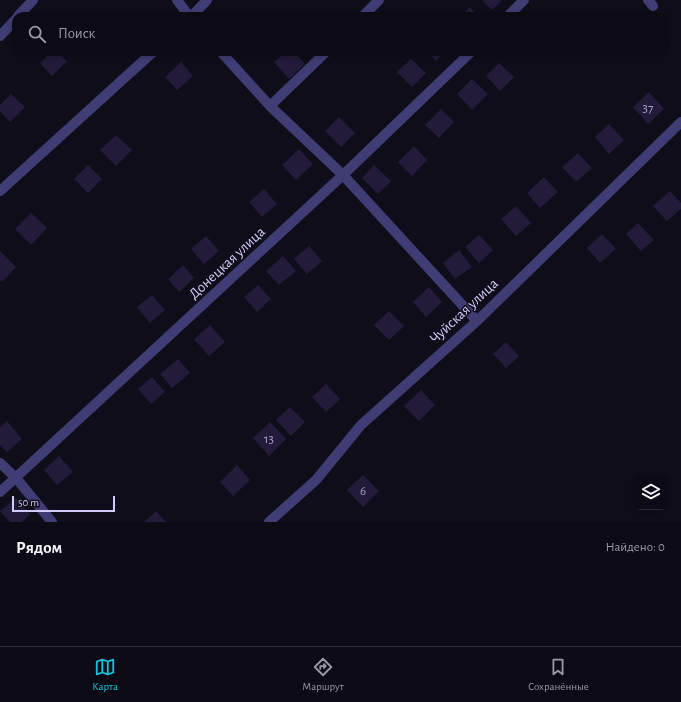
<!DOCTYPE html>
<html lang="ru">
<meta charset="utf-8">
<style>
body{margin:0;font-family:"Alegreya Sans",sans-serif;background:#15131d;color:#f1f3f6}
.controls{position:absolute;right:12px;bottom:12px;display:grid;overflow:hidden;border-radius:8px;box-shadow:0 2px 6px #0003}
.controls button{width:36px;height:36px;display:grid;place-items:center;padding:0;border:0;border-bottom:1px solid #2c2b34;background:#0c0a14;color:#f1f3f6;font:20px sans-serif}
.scale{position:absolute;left:12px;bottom:10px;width:103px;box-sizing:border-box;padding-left:4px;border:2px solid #d3ccfa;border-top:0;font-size:11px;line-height:14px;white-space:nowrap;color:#d3ccfa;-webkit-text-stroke:3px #100d1b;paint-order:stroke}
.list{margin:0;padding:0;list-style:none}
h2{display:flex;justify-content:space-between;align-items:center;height:52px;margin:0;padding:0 16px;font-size:17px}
h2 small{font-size:13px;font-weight:400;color:#9a9aa0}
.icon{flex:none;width:22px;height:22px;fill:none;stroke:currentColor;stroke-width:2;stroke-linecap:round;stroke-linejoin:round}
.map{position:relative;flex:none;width:681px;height:522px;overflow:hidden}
.search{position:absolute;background:#0c0a14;box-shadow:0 2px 6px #0003;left:12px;right:12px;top:12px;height:44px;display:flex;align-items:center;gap:10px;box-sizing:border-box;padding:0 14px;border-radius:12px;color:#9a9aa0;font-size:15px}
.sheet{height:124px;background:#0c0a14}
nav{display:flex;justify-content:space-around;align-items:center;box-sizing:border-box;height:56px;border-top:1px solid #2c2b34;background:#0c0a14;font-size:11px;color:#9a9aa0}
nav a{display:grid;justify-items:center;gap:2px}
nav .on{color:#17c3db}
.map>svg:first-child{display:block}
.building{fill:#221b3a}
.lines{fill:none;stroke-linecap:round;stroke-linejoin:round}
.minor{stroke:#403d75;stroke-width:10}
.labels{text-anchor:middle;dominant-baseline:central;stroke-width:3;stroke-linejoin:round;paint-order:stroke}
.number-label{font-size:13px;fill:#a7a0ca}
.street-label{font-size:15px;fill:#d3ccfa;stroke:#100d1b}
</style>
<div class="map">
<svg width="681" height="522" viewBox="0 0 681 522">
<rect width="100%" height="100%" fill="#100d1b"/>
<!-- building -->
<path class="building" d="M482 0H502L492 10Z
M470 7 478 16H461Z
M51 52H58L67 61 52 76 40 63Z
M286 52H294L305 64 289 79 274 62Z
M427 52H445L436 61Z
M411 59 426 73 412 87 397 72Z
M181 62 193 76 177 90 165 77Z
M499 63 514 77 500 91 486 76Z
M472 79 488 94 472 110 457 94Z
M649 92 664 109 648 124 633 107Z
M11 94 25 107 10 122 0 111V105Z
M441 109 454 122 439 138 425 125Z
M339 117 355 133 341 147 325 131Z
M609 124 624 140 609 154 595 137Z
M116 135 132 150 116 166 100 150Z
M414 146 427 160 412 176 398 162Z
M299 149 313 164 296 180 282 165Z
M578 153 592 168 576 182 562 167Z
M88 165 102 179 88 193 74 179Z
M374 165 391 181 378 194 362 178Z
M544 177 558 192 540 208 527 193Z
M264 189 277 204 262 217 249 202Z
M670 191 681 203V209L667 221 653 206Z
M516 206 531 223 516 236 501 219Z
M31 213 47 228 31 245 15 229Z
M638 223 654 240 641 251 626 234Z
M602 234 616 249 600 263 587 248Z
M479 235 493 250 479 263 465 247Z
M206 236 219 251 204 264 191 249Z
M309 246 322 261 307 274 294 259Z
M459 250 472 267 455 279 443 263Z
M0 251 16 267 2 282 0 280Z
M283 256 296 271 279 285 266 271Z
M183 265 194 278 179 292 168 279Z
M258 285 271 299 257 312 244 297Z
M429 287 442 302 426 317 413 302Z
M152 295 165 310 150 323 137 307Z
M389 311 404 326 389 340 374 325Z
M210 325 225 342 209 356 194 339Z
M506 342 519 356 506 368 493 354Z
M178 359 190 373 172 388 160 374Z
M152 377 165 392 151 404 138 389Z
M326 384 340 399 326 412 312 397Z
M421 390 435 405 419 421 404 406Z
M290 407 305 422 291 436 276 420Z
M7 421 22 439 7 452 0 445V427Z
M270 422 286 439 269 456 253 438Z
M59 456 73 472 57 485 44 470Z
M237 465 250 480 233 496 220 482Z
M363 475 379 491 363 507 347 490Z
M16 498 30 514 22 522H10L0 511Z
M156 511 166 522H144Z"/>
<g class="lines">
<!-- minor -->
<path class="minor" d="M177 0 189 16
M648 0 653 6
M18 16 33 0
M192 16 207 0
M363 16 379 0
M508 16 524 0
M0 36 16 19
M221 52 270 106 343 175 477 321
M270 106 326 52
M0 191 153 52
M0 463 16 478 52 522
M0 492 343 175 471 52
M269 522 316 480 361 425 477 321 681 122"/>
</g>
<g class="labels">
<!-- number labels -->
<g class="number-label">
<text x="648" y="108">37</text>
<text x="269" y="439">13</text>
<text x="363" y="491">6</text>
</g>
<!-- street labels -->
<g class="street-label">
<text transform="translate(227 263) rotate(-43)">Донецкая улица</text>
<text transform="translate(464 311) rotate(-43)">Чуйская улица</text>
</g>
</g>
</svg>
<div class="controls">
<button><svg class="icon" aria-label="layers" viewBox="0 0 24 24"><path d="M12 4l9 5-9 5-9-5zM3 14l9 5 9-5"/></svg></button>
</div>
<div class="scale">50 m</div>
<div class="search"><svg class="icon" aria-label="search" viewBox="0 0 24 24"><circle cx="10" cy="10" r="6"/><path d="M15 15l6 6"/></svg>Поиск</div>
</div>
<section class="sheet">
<h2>Рядом<small>Найдено: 0</small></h2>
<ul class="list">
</ul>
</section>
<nav>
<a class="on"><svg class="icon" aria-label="map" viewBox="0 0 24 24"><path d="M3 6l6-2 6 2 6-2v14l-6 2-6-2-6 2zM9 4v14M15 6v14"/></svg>Карта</a>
<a><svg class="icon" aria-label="directions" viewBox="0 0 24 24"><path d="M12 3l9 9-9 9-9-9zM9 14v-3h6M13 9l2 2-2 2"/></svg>Маршрут</a>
<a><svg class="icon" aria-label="saved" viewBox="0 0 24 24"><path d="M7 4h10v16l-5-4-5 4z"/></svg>Сохранённые</a>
</nav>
